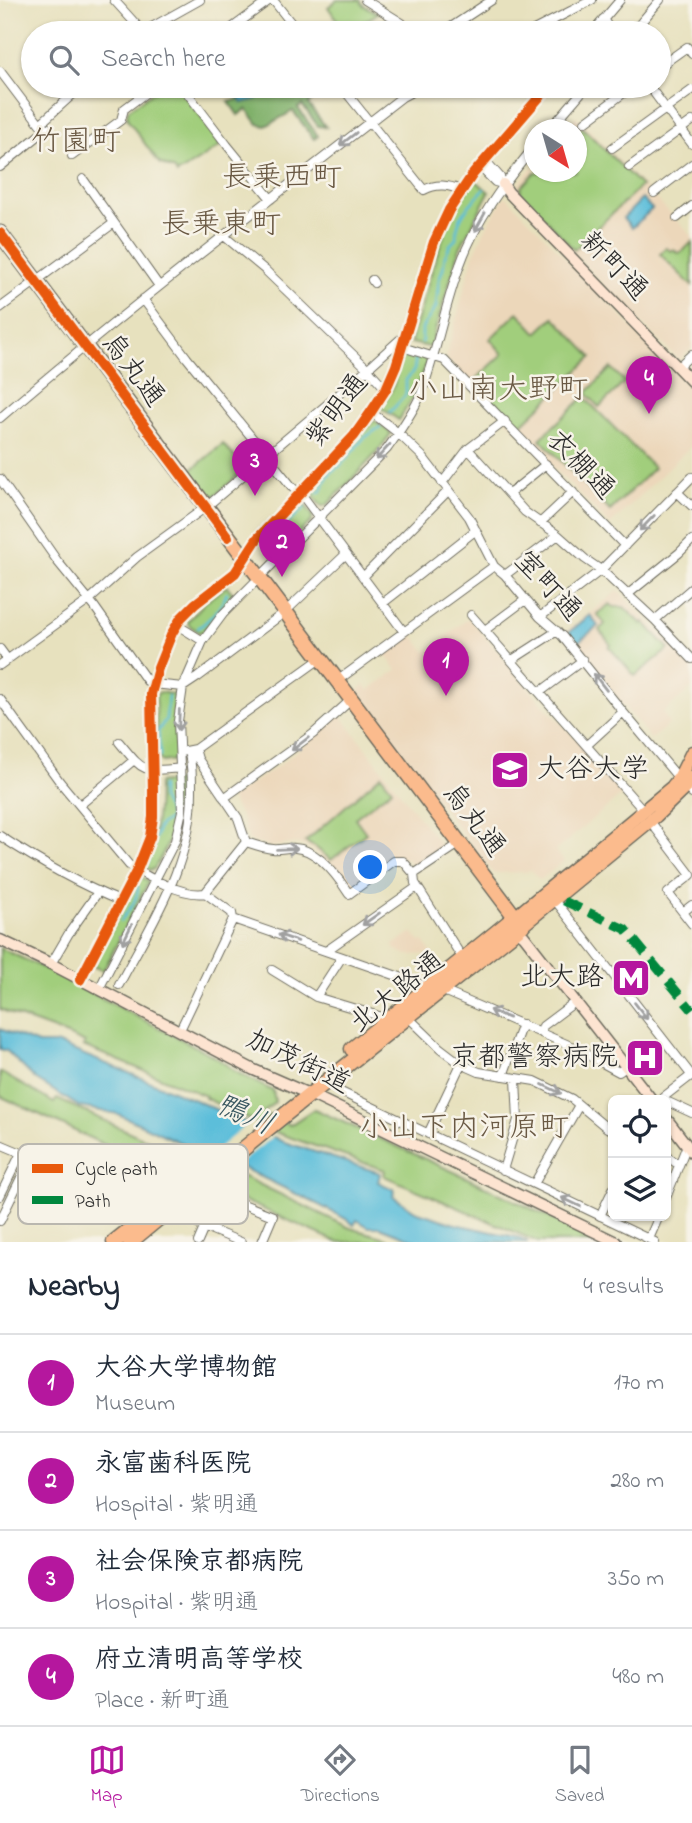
<!DOCTYPE html>
<meta charset="utf-8">
<style>
body{margin:0;font-family:"Indie Flower","Klee One",sans-serif;background:#f6f6f7;color:#1f2937}
.controls{position:absolute;right:21px;bottom:21px;display:grid;overflow:hidden;border-radius:10px;box-shadow:0 2px 5px #0004}
.controls button{width:63px;height:63px;display:grid;place-items:center;padding:0;border:0;border-bottom:2px solid #e0e1e3;background:#fff;color:#1f2937;font:35px sans-serif}
.compass{position:absolute;left:524px;top:119px;width:63px;height:63px;border-radius:50%;background:#fff;box-shadow:0 2px 5px #0004;rotate:143deg}
.you{position:absolute;left:371px;top:868px;width:24px;height:24px;margin:-18px;border:5px solid #fff;border-radius:50%;background:#1a73e8;box-shadow:0 0 0 10px #1a73e833}
.badge{display:grid;place-items:center;width:46px;height:46px;border-radius:50%;background:#b5179e;color:#fff;font-size:23px;font-weight:700}
.pin{position:absolute;translate:-50% -58px;filter:drop-shadow(0 2px 4px #0008)}
.pin::after{content:'';position:absolute;top:37px;width:24px;height:21px;background:inherit;clip-path:polygon(0 0,100% 0,50% 100%)}
.list{margin:0;padding:0;list-style:none}
h2{display:flex;justify-content:space-between;align-items:center;height:91px;margin:0;padding:0 28px;font-size:30px}
h2 small{font-size:23px;font-weight:400;color:#747a83}
.list li{display:grid;grid-template-columns:46px 1fr auto;gap:21px;align-items:center;box-sizing:border-box;height:98px;padding:0 28px;border-top:2px solid #e0e1e3}
.list b{display:block;font-size:26px;white-space:nowrap}
.list p{margin:0;font-size:23px;white-space:nowrap;color:#747a83}
.list em{font-size:23px;font-style:normal;color:#747a83}
.icon{flex:none;width:38px;height:38px;fill:none;stroke:currentColor;stroke-width:2;stroke-linecap:round;stroke-linejoin:round}
.map{position:relative;flex:none;width:692px;height:1242px;overflow:hidden}
.search{position:absolute;background:#fff;box-shadow:0 2px 5px #0004;left:21px;right:21px;top:21px;height:77px;display:flex;align-items:center;gap:18px;box-sizing:border-box;padding:0 24px;border-radius:38px;color:#747a83;font-size:26px}
.sheet{height:483px;background:#fff}
nav{display:flex;justify-content:space-around;align-items:center;box-sizing:border-box;height:98px;border-top:2px solid #e0e1e3;background:#fff;font-size:19px;color:#747a83}
nav a{display:grid;justify-items:center;gap:4px}
nav .on{color:#b5179e}
.map>svg:first-child{display:block}
.built{fill:#ecd7ba}
.green{fill:#a1ce7b;stroke:#667c53;stroke-width:2}
.forest{fill:#80b16b;stroke:#566e4b;stroke-width:2}
.water{fill:#5bbeda;stroke:#437482;stroke-width:2}
.pier{fill:#e7e1be}
.lines{fill:none;stroke-linecap:round;stroke-linejoin:round}
.stream{stroke:#5bbeda;stroke-width:2.5}
.street-casing{stroke:#6d6b5e;stroke-width:10}
.secondary-casing{stroke:#6d6b5e;stroke-width:13}
.primary-casing{stroke:#6d6b5e;stroke-width:15}
.highway-casing{stroke:#6d6b5e;stroke-width:17}
.street{stroke:#fff;stroke-width:8}
.secondary{stroke:#fde4d1;stroke-width:10}
.primary{stroke:#fbbb8d;stroke-width:12}
.highway{stroke:#fbbb8d;stroke-width:14}
.quiet{stroke:#00873e;stroke-width:9;stroke-dasharray:18 9;stroke-linecap:butt}
.cycleway-casing{stroke:#f7f3e8;stroke-width:15}
.cycleway{stroke:#e8590c;stroke-width:10}
.oneway{stroke:#a0a0a0}
.labels{text-anchor:middle;dominant-baseline:central;stroke-width:5;stroke-linejoin:round;paint-order:stroke}
.street-label{font-size:28px;fill:#2b2b2b;stroke:#f7f3e8}
.poi-label{font-size:28px;fill:#2b2b2b;stroke:#f7f3e8;text-anchor:end}
.neighbourhood-label{font-size:30px;fill:#6a5944;stroke:#f7f3e8}
.water-label{font-size:30px;font-style:italic;fill:#395760;stroke:#f7f3e8}
.key{fill:#f7f3e8;stroke:#bab7af;stroke-width:2}
.key-label{font-size:19px;fill:#2b2b2b}
</style>
<div class="map">
<svg width="692" height="1242" viewBox="0 0 692 1242">
<rect width="100%" height="100%" fill="#f7f3e8"/>
<filter id="ink" filterUnits="userSpaceOnUse"><feTurbulence type="fractalNoise" baseFrequency=".0143" numOctaves="2"/><feDisplacementMap in="SourceGraphic" scale="14" xChannelSelector="R" yChannelSelector="G"/><feConvolveMatrix kernelMatrix="1 2 1 2 8 2 1 2 1" color-interpolation-filters="sRGB"/></filter>
<filter id="wash" filterUnits="userSpaceOnUse"><feTurbulence type="fractalNoise" baseFrequency=".00686" numOctaves="4" result="noise"/><feDisplacementMap in="SourceGraphic" scale="28" xChannelSelector="R" yChannelSelector="G"/><feGaussianBlur stdDeviation="1.57" result="paint"/><feColorMatrix in="noise" values="0 0 0 0 0 0 0 0 0 0 0 0 0 0 0 0 0 1.4 0 .05"/><feComposite in="paint" operator="in"/></filter>
<g filter="url(#wash)">
<rect width="100%" height="100%" fill="#e7e1be"/>
<!-- built -->
<path class="built" d="M576 116 692 236V348L679 360 614 296 518 194V184L534 165V172H576V130L566 129Z
M504 197 508 198 692 390V445L610 525 446 358 473 256 485 230Z
M618 591 692 664V688L663 712 669 724 651 739 564 633Z
M469 618 545 707 587 749 625 792 555 851 564 861 540 880 530 870 527 872 493 873 355 693 365 685 369 690 397 670 382 651 410 631 426 652Z
M339 713 445 851 416 869 407 859 394 857 354 887H351L337 869 312 849 296 843 272 847 252 842 248 838 242 819 230 798 281 764 315 736Z
M412 932 420 942 424 941 432 954 407 955 394 949 393 945Z"/>
<!-- green -->
<path class="green" d="M337 0H360L363 5 378 13 346 33 328 7Z
M161 86H178L219 141V147L177 174 175 170 159 163 127 119 128 110Z
M583 128 641 186 574 250 520 192 521 187 535 172H576V129Z
M474 179 489 192 460 248 430 347 411 343C413 330 420 315 423 301 436 256 446 218 474 179Z
M692 242V286L660 254 666 248 671 251 673 249 678 253 682 252Z
M518 312 537 333 554 317 592 357 519 427 474 381 503 354 490 339Z
M410 352 424 357 427 362 412 399 399 420 381 408 393 387 401 358Z
M611 368 625 382 599 407 586 393Z
M584 397 654 468 610 511 540 439Z
M374 420 391 433 390 435 373 457 327 505 322 506C314 500 312 494 315 484Z
M223 444 245 469 210 500 189 472Z
M299 501 304 504 312 514V521L275 555 266 544 271 532Z
M227 586 235 596 203 631 200 633 189 625 188 621 206 601Z
M610 604 614 607H624L642 624 644 622 669 649 635 676 609 647 611 645 599 630 605 624 597 614Z
M160 692 175 695 177 698 175 724 176 756 174 760 162 762 157 757 156 699 157 694Z
M381 775 392 789 355 818 366 833 331 860 315 847 305 842Z
M177 781C177 818 174 837 154 869L149 870 144 865C155 835 158 815 158 783Z
M140 876 147 880 148 883 103 971 93 966 137 877Z
M0 948 41 967 214 1056 236 1072 273 1091 275 1102 263 1113 290 1125 314 1109 463 1176 601 1242H538L384 1176 385 1170 280 1134 205 1098 206 1096 83 1046 85 1043C57 1029 28 1022 0 1009Z
M0 1072 54 1103 57 1099 182 1156 184 1153 240 1175 350 1228 382 1237 393 1242H337L222 1191 148 1165 0 1096Z"/>
<!-- forest -->
<path class="forest" d="M285 86H331L308 104 326 127 318 126 302 105 298 108 318 136 314 139 293 111 266 126 258 124 247 109 238 115 229 102C236 101 243 96 250 94 262 90 273 88 285 86Z"/>
<!-- water -->
<path class="water" d="M254 86H286L285 91C280 94 277 93 272 90L266 92 256 99 242 103 238 96 247 94 255 89Z
M642 199 652 209 632 228 623 218Z
M590 615 598 626 577 643 568 633Z
M0 1029 38 1044H58L197 1101 251 1125 281 1141 380 1173 378 1182 395 1190 393 1196 415 1211 455 1224 520 1238 528 1242H418L380 1227H369L357 1220 354 1225 348 1220 319 1205 243 1168 179 1142 118 1114 80 1107 35 1079 7 1051 0 1049Z"/>
<!-- pier -->
<path class="pier" d="M251 1121 276 1134 234 1168 207 1157Z"/>
<g class="lines">
<!-- stream -->
<path class="stream" d="M422 342V328L436 307 439 279 443 269 445 256 450 245 456 239C456 216 470 205 484 189
M390 412 404 397 406 393V380L414 370 416 357
M317 493 321 491C325 481 329 470 340 466L363 439 380 427
M278 545 284 535 285 526 304 508
M198 628C210 620 222 606 227 593
M160 757 158 731 166 719 168 696
M147 864 159 826 168 820 170 816 161 798V786
M121 921C128 910 138 901 138 886"/>
</g>
</g>
<g filter="url(#ink)">
<g class="lines">
<!-- street casing -->
<g class="street-casing">
<path id="street" d="M114 0 143 32
M273 0 299 33
M365 0 402 23 409 33
M603 19 612 33
M141 33 200 0
M225 33 270 0
M442 33 492 0
M528 33 592 0
M592 33 620 0
M632 33 660 0
M659 67 687 47 692 54
M0 71 40 124 48 128 0 167
M182 86 227 145 271 199
M341 86 424 190C437 183 448 185 461 190
M649 86 692 144
M585 122 633 86
M40 124 82 86
M549 130 587 86
M612 148 692 90
M72 156 121 120 124 109 155 86
M485 160 500 177 503 184
M479 166 495 182 503 184
M629 167 692 121
M83 179 159 286
M654 193 692 164
M677 218 692 206
M224 236 265 270 368 369 386 389
M372 280 374 283
M143 299 187 358 293 488 305 499 404 632
M0 308 114 223
M402 347 444 360 625 546
M678 367 692 354
M371 412 398 433 422 456 469 517 494 566 505 575 540 617 562 636 623 712 692 794
M0 418C130 306 267 202 402 97L423 86
M468 449 525 512 558 535 585 559 601 570 655 620 692 659
M0 479 58 562 94 606 147 681 153 684 183 687 198 677 285 612 346 554
M442 483 468 449 505 421
M677 492 692 506
M509 494 546 464
M540 523 573 492
M505 575 558 535
M363 577 448 491
M627 595 679 553 692 540
M383 603 476 530
M471 615 644 811
M540 617 601 570 692 477
M655 620 692 588
M177 625 203 641
M485 630 525 600
M0 649 8 660
M512 660 557 631
M0 665 88 601 137 557 206 507 338 395 406 334
M337 681 494 566
M540 692 583 660
M0 699 60 782 129 865C147 877 184 897 205 893L232 913 233 919 429 987
M119 742C144 772 141 772 181 768
M587 745 623 712
M195 749 320 659
M180 752 195 749 198 759 238 818 246 842C255 845 263 848 273 849 280 850 288 847 295 848 317 849 338 877 349 894L394 861H403L414 874 459 844
M224 798 313 734 352 699
M80 805 134 760
M650 821 691 875 668 893 692 924
M0 836C38 861 78 884 120 901
M414 874 415 883 463 959
M205 893 246 842
M554 899 692 1076
M683 912 692 905
M326 951 417 887
M51 964 69 933 98 892
M272 970 316 997 389 1019
M80 980 137 870 150 837 153 817V790L151 694 158 668 172 633 181 618 195 604 235 573 257 539 354 436 371 412 386 389 396 366 434 242 449 210 473 174 549 86
M119 985C152 922 193 863 192 789 192 776 192 763 188 751
M99 989 175 841 182 811 178 721 183 687 203 641 223 614 387 449C399 432 413 413 421 394 437 352 444 307 460 265 476 220 504 183 534 147
M441 990 571 1046 619 1072 626 1067
M316 997 342 957
M408 1017 440 1048 461 1064 479 1072 535 1081 572 1099 607 1128 613 1130
M180 1030 233 919
M541 1032 543 1026 575 1002
M503 1076 522 1024
M329 1080 339 1091 655 1242
M661 1099 692 1075
M666 1101 692 1113
M428 1134 461 1064
M0 1144 155 1209 178 1216 241 1242
M666 1156 679 1165
M503 1170 518 1120 516 1079
M534 1184 579 1105
M197 1188 218 1194 273 1216 262 1242
M0 1196 21 1153
M666 1198 687 1145
M600 1216 613 1189
M0 1221 31 1157
M649 1239 659 1216
M198 1242 204 1228"/>
</g>
<!-- secondary casing -->
<g class="secondary-casing">
<path id="secondary" d="M503 184 508 192 692 382
M516 930 524 936 652 1100
M0 940 51 964 254 1070 318 1098 616 1242
M666 1118 692 1152"/>
</g>
<!-- primary casing -->
<g class="primary-casing">
<path id="primary" d="M515 917 672 787 679 778 692 752
M522 926 656 816 686 787 692 777"/>
</g>
<!-- highway casing -->
<g class="highway-casing">
<path id="highway" d="M0 233 522 926 287 1113 130 1242
M352 1049 515 917
M114 1242 138 1223"/>
</g>
<!-- street -->
<use href="#street" class="street"/>
<!-- secondary -->
<use href="#secondary" class="secondary"/>
<!-- primary -->
<use href="#primary" class="primary"/>
<!-- highway -->
<use href="#highway" class="highway"/>
<!-- quiet -->
<path class="quiet" d="M564 901 625 929 692 1010"/>
<!-- cycleway casing -->
<g class="cycleway-casing">
<path id="cycleway" d="M0 233 228 537
M80 980 137 870 150 837 153 817V790L151 694 158 668 172 633 181 618 195 604 235 573 257 539 354 436 371 412 386 389 396 366 434 242 449 210 473 174 549 86"/>
</g>
<!-- cycleway -->
<use href="#cycleway" class="cycleway"/>
</g>
<!-- one-way arrows -->
<defs><path id="oneway-shaft" d="M-6 0H5M1.5-3L5.5 0L1.5 3" fill="none" stroke-width="1.6" stroke-linecap="round" stroke-linejoin="round" transform="scale(1.75)"/></defs>
<g class="oneway">
<use href="#oneway-shaft" transform="translate(348 139) rotate(142)"/>
<use href="#oneway-shaft" transform="translate(480 222) rotate(119)"/>
<use href="#oneway-shaft" transform="translate(383 452) rotate(132)"/>
<use href="#oneway-shaft" transform="translate(647 523) rotate(134)"/>
<use href="#oneway-shaft" transform="translate(600 682) rotate(-128)"/>
<use href="#oneway-shaft" transform="translate(179 720) rotate(92)"/>
<use href="#oneway-shaft" transform="translate(300 744) rotate(143)"/>
<use href="#oneway-shaft" transform="translate(287 849) rotate(-2)"/>
<use href="#oneway-shaft" transform="translate(371 919) rotate(145)"/>
<use href="#oneway-shaft" transform="translate(127 934) rotate(116)"/>
<use href="#oneway-shaft" transform="translate(288 938) rotate(-161)"/>
<use href="#oneway-shaft" transform="translate(641 1011) rotate(52)"/>
<use href="#oneway-shaft" transform="translate(499 1014) rotate(-157)"/>
<use href="#oneway-shaft" transform="translate(552 1089) rotate(25)"/>
<use href="#oneway-shaft" transform="translate(571 1202) rotate(-154)"/>
</g>
</g>
<!-- icons -->
<defs>
<g id="university-square" transform="scale(2.0125)"><rect x="-9" y="-9" width="18" height="18" rx="4" fill="#b5179e" stroke="#f7f3e8"/><path d="M0-5L7-2L0 1L-7-2ZM-4 1L0 2.5L4 1V4Q0 6-4 4Z" fill="#fff"/></g>
<g id="metro-square" transform="scale(2.0125)"><rect x="-9" y="-9" width="18" height="18" rx="4" fill="#b5179e" stroke="#f7f3e8"/><path d="M-5.5 5V-5H-3L0 0L3-5H5.5V5H3V-.5L0 4L-3-.5V5Z" fill="#fff"/></g>
<g id="hospital-square" transform="scale(2.0125)"><rect x="-9" y="-9" width="18" height="18" rx="4" fill="#b5179e" stroke="#f7f3e8"/><path d="M-5-5h3v3.5h4V-5h3V5h-3V1.5h-4V5h-3Z" fill="#fff"/></g>
</defs>
<g fill-rule="evenodd">
<use href="#university-square" x="510" y="770"/>
<use href="#metro-square" x="631" y="978"/>
<use href="#hospital-square" x="645" y="1058"/>
</g>
<g class="labels">
<!-- street labels -->
<g class="street-label">
<text transform="translate(613 267) rotate(46)">新町通</text>
<text transform="translate(132 371) rotate(53)">烏丸通</text>
<text transform="translate(338 411) rotate(-53)">紫明通</text>
<text transform="translate(580 466) rotate(46)">衣棚通</text>
<text transform="translate(547 587) rotate(47)">室町通</text>
<text transform="translate(473 821) rotate(53)">烏丸通</text>
<text transform="translate(398 993) rotate(-39)">北大路通</text>
<text transform="translate(298 1063) rotate(26)">加茂街道</text>
</g>
<!-- poi labels -->
<g class="poi-label">
<text x="537" y="770" text-anchor="start">大谷大学</text>
<text x="604" y="978">北大路</text>
<text x="618" y="1058">京都警察病院</text>
</g>
<!-- neighbourhood labels -->
<g class="neighbourhood-label">
<text x="76" y="143">竹園町</text>
<text x="282" y="179">長乗西町</text>
<text x="221" y="226">長乗東町</text>
<text x="498" y="391">小山南大野町</text>
<text x="464" y="1129">小山下内河原町</text>
</g>
<!-- water labels -->
<g class="water-label">
<text transform="translate(244 1116) rotate(24)">鴨川</text>
</g>
</g>
<!-- legend -->
<rect x="18" y="1144" width="230" height="80" rx="10" class="key"/>
<rect x="32" y="1164" width="31" height="9" fill="#e8590c"/>
<rect x="32" y="1196" width="31" height="8" fill="#00873e"/>
<g class="key-label">
<text x="75" y="1175">Cycle path</text>
<text x="75" y="1207">Path</text>
</g>
</svg>
<div class="controls">
<button><svg class="icon" aria-label="locate" viewBox="0 0 24 24"><circle cx="12" cy="12" r="6"/><path d="M12 2v4M12 18v4M2 12h4M18 12h4"/></svg></button>
<button><svg class="icon" aria-label="layers" viewBox="0 0 24 24"><path d="M12 4l9 5-9 5-9-5zM3 14l9 5 9-5"/></svg></button>
</div>
<svg class="compass" viewBox="-18 -18 36 36"><path d="M0-13l5 13h-10z" fill="#e53935"/><path d="M0 13l5-13h-10z" fill="#747a83"/></svg>
<div class="you"></div>
<div class="pin badge" style="left:446px;top:696px">1</div>
<div class="pin badge" style="left:282px;top:577px">2</div>
<div class="pin badge" style="left:255px;top:496px">3</div>
<div class="pin badge" style="left:649px;top:414px">4</div>
<div class="search"><svg class="icon" aria-label="search" viewBox="0 0 24 24"><circle cx="10" cy="10" r="6"/><path d="M15 15l6 6"/></svg>Search here</div>
</div>
<section class="sheet">
<h2>Nearby<small>4 results</small></h2>
<ul class="list">
<li><span class="badge">1</span><div><b>大谷大学博物館</b><p>Museum</p></div><em>170 m</em></li>
<li><span class="badge">2</span><div><b>永富歯科医院</b><p>Hospital · 紫明通</p></div><em>280 m</em></li>
<li><span class="badge">3</span><div><b>社会保険京都病院</b><p>Hospital · 紫明通</p></div><em>350 m</em></li>
<li><span class="badge">4</span><div><b>府立清明高等学校</b><p>Place · 新町通</p></div><em>480 m</em></li>
</ul>
</section>
<nav>
<a class="on"><svg class="icon" aria-label="map" viewBox="0 0 24 24"><path d="M3 6l6-2 6 2 6-2v14l-6 2-6-2-6 2zM9 4v14M15 6v14"/></svg>Map</a>
<a><svg class="icon" aria-label="directions" viewBox="0 0 24 24"><path d="M12 3l9 9-9 9-9-9zM9 14v-3h6M13 9l2 2-2 2"/></svg>Directions</a>
<a><svg class="icon" aria-label="saved" viewBox="0 0 24 24"><path d="M7 4h10v16l-5-4-5 4z"/></svg>Saved</a>
</nav>
